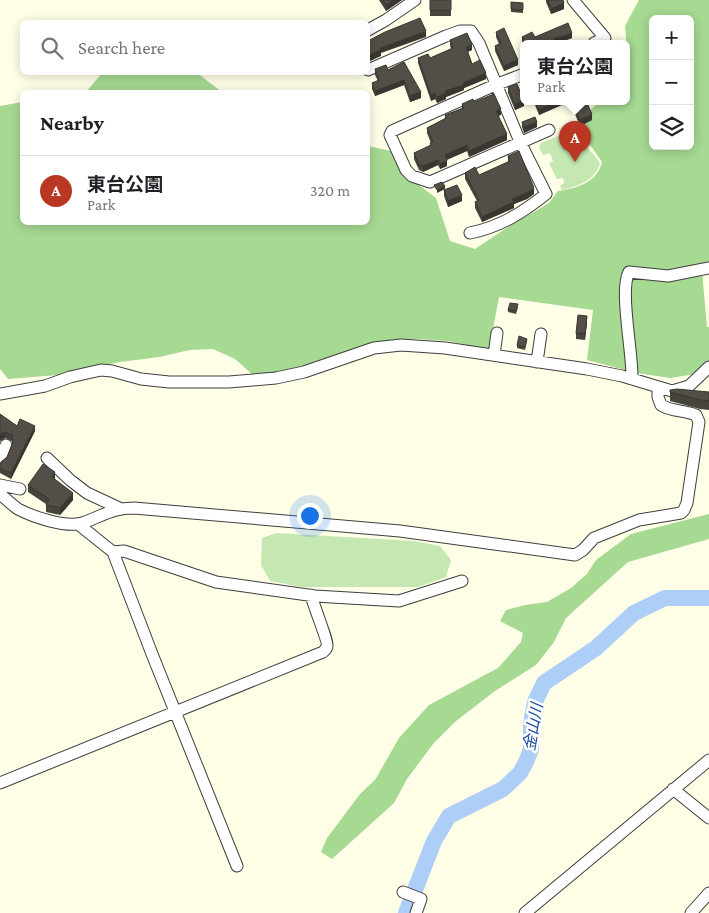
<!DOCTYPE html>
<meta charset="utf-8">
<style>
body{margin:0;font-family:"Crimson Pro","Noto Sans JP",serif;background:#f2f2f2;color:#202124}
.controls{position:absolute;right:15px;top:15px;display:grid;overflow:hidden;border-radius:8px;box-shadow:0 2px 12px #0003}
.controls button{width:45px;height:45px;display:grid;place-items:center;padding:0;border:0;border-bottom:1px solid #e0e0e0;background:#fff;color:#202124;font:25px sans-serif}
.you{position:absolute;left:309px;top:515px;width:18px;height:18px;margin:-12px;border:4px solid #fff;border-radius:50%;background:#1a73e8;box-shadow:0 0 0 8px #1a73e833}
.badge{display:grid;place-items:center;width:32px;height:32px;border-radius:50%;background:#ba3723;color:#fff;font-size:16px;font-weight:700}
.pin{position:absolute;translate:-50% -41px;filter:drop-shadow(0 1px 2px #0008)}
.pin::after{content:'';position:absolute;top:26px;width:18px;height:15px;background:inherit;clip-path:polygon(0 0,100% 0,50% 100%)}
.popup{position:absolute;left:520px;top:40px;width:110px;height:65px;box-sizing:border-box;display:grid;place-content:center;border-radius:8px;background:#fff;filter:drop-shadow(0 1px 4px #0005);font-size:16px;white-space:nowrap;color:#757577}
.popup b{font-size:19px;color:#202124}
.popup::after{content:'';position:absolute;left:50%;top:100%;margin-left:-10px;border:10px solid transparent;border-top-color:#fff}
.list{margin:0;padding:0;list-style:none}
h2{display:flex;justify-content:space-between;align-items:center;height:65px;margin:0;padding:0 20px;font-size:21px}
h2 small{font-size:16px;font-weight:400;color:#757577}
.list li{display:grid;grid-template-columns:32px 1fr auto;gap:15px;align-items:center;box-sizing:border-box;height:70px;padding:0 20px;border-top:1px solid #e0e0e0}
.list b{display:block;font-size:19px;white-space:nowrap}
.list p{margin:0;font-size:16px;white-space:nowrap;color:#757577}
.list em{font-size:16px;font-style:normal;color:#757577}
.icon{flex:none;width:28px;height:28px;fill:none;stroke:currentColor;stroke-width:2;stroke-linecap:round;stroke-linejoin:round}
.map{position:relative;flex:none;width:709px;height:913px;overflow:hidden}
.search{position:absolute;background:#fff;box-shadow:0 2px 12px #0003;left:20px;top:20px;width:350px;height:55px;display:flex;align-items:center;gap:12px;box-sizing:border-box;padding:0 18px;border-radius:8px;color:#757577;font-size:19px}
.panel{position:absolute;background:#fff;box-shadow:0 2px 12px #0003;left:20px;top:90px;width:350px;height:135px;border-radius:8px}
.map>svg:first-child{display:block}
.green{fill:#c5e8b3}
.forest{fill:#a6d992;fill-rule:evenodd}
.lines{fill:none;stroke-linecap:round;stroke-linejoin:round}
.river{stroke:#adcef6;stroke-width:16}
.minor-casing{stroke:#3e3e3e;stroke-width:13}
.minor{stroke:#fff;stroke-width:11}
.wall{fill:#47433d}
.shaded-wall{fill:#3a3732}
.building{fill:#534e47;stroke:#3a3732}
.labels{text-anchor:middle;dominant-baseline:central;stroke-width:5;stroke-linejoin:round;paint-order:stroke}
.water-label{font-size:16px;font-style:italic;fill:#15499c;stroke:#fff}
</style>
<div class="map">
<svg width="709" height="913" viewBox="0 0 709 913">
<rect width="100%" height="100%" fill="#ffffe8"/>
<!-- green -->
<path class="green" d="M560 135C579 138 590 148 600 163 596 180 578 186 562 190L560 186 564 183 563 178 557 179 549 163 553 161 550 153 543 155 539 148 541 143Z
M276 533 414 541 440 546 451 560 446 577 418 587H302L270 581 261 565 262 538Z"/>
<!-- forest -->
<path class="forest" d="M639 0H709V268L702 271 707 327H709V372L670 378 637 373 587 360 593 310 499 297 489 350 448 341 416 339 378 345 318 361 296 371 260 381 235 359 213 349 190 350 159 357 120 362 58 375 8 379 0 369V106L22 102V222H368V146L391 151 403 173 436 198 450 241 475 249 508 227 549 203 558 191C577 188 597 183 602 162L591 146 576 137C592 106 589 101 626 101V90L630 88 625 26ZM653 19H690V146H653Z
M103 72 197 73 222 92H86Z
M709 514V539L628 562 566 618 554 642 536 665 495 691 456 721 433 744 407 779 394 803 332 859 321 852 327 838 360 794 375 780 399 738 429 705 498 668 521 642 523 633 500 621 506 610 525 605 547 602 571 588 587 574 596 560 631 534Z"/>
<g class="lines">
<!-- river -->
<path class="river" d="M406 913 434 841 449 816 503 789 520 773 526 762 531 749V723L535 702 544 683 596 648 634 613 665 598H709"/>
<!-- minor casing -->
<g class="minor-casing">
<path id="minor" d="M573 0 605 38 594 43
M368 30 386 20 415 0
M368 70 446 36 460 31H471L479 43 521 144 546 194C522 213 500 227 470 233
M524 74 495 85 392 131 390 135 406 170 412 176 430 182 549 130
M572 101 574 104
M494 355 497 333
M537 362 541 334
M632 379C633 354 619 290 629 272L668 276 709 268
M0 394 45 386 70 377 101 370 112 371 141 379 169 382H229L276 378 304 372 374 348 401 345 445 348 587 369 622 376 672 391 689 386 709 367
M47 458 70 480 87 493 119 508
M0 460 6 445
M0 485 20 489
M0 494C6 499 12 505 18 509 33 517 66 528 82 523 103 516 111 508 134 508L400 531 575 555 583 550 594 538 639 520 681 513 684 510 687 503 699 422 696 415C685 410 672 412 661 405L658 397V387
M78 524 113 552 152 654 237 866
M113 552 124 551 216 582 315 596 399 601 462 581
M0 783 323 652C326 649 327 649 327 645 328 641 313 604 311 595
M673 789 709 818
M403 892 421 899 416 913
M525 913 709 760
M691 913 709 893"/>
</g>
<!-- minor -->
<use href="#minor" class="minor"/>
</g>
<!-- wall -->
<path class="wall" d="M379 0H402L386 11Z
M430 0H451V16H430Z
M546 0H563L564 9 551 14 546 2Z
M511 2 523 3V13L511 12Z
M496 32 518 65 504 71 495 51V46L499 44 496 37Z
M522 37H535L572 38 558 43H524V46L522 42Z
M450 40 472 50 468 52 472 64 486 79 464 88V90L446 97V99L437 103 435 99 431 101 418 63V58H430L451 49 450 45Z
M404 62 421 98 410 102 404 85 375 96 372 89V83L378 81 375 75V69L388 70Z
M508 87 524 106 515 110 508 93Z
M535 101H564V104L539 115 535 105Z
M474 102 501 115 498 116 507 140 469 157 467 151 447 160V166L440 169 438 165 423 172 419 170 414 159V153L430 146V143H431L427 133V128L445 119V115L462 108V104Z
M574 106 592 120 580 126 574 112Z
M522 122 537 127 524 133 522 127Z
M508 156 534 194 527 199 514 204V208L482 222 475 208V202L477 201 465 179V173L479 175 508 162Z
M444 190 462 201 448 207 444 196Z
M518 307 516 314 508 312V310Z
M587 322 585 340 576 339V333Z
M527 341 525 350 517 348V345Z
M670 390 709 392V410L700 409 670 401Z
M0 414 17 426 35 431 11 479 0 473V464L7 457 12 443V441L5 438 0 441Z
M55 479 73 500 60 515 46 512V504L28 492V485Z"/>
<!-- shaded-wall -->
<path class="shaded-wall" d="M394 0H402L386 11V5Z
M564 3V9L551 14V9Z
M426 31V37L381 53V56L368 62V56L380 48Z
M572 33V38L558 43H554V39Z
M472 44V50L466 52V47Z
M518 60V65L504 71V66Z
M486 73V79L464 88V90L446 97V99L437 103V97L445 91Z
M404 80V85L375 96V91Z
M421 92V98L410 102V96Z
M435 93V99L431 101V95Z
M524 101V106L515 110V104Z
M558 101H564V104L539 115V110Z
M501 109V115L496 116V111Z
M592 114V120L580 126V120Z
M537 122V127L524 133V127Z
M507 134V140L469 157V151Z
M467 145V151L445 160V155Z
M438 160V165L423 172V166Z
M447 161V166L440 169V164Z
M445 186V189L437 193V190Z
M534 188V194L527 199 514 204V208L482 222V217Z
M462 195V201L448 207V201Z
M587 316V322L585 340V334Z
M35 426V431L11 479V473Z
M5 432V438L0 441V435Z
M55 472V479L52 477Z
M73 493V500L60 515V508Z"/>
<!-- building -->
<path class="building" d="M383 0H394L386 5Z
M430 0H451V10H430Z
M548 0H563L564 3 551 9Z
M511 2 523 3V10L511 9Z
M420 18 426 31 380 48 381 50 368 56V41L385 32Z
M568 23 572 33 554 39 555 43H525L522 37 532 32 535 37Z
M504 28 518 60 504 66 495 46 501 43 496 32Z
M467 33 472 44 466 47 472 64 480 60 486 73 463 83 464 85 445 91 446 93 437 97 435 93 431 95 418 58 428 54 430 58 453 48 450 40Z
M404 62 421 92 410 96 404 80 375 91 372 83 379 80 375 69 386 65 388 70Z
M517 84 524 101 515 104 508 87Z
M494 94 501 109 496 111 507 134 469 151 467 145 445 155 447 161 440 164 438 160 423 166 419 165 414 153 431 145 430 143 433 142 427 128 446 118 445 115 464 108 462 104 473 99 474 102Z
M535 101H558L539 110Z
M585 101H586L592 114 580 120 574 106Z
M535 117 537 122 524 127 522 122Z
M519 151 534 188 527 193 512 199 514 202 482 217 475 202 479 200 465 173 475 167 479 175 510 161 508 156Z
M442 182 445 186 437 190 434 185Z
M457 185 462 195 448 201 444 190Z
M510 303 518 304 516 311 508 310Z
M578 315 587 316 585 334 576 333Z
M519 336 527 339 525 347 517 345Z
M677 389 709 392V401L700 400 670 392V390Z
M0 414 17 426 20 419 35 426 11 473 0 468V464L1 462 7 457 13 442 12 435 5 432 0 435Z
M43 464 55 472 52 477 73 493 60 508 46 505 49 499 28 485Z"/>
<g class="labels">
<!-- water labels -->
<g class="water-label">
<text transform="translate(533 727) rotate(-80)">金山川</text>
</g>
</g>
</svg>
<div class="controls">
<button>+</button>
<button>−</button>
<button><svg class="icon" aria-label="layers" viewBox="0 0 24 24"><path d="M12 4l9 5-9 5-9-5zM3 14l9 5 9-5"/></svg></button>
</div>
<div class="you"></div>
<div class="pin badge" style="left:575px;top:162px">A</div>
<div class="popup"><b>東台公園</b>Park</div>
<div class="search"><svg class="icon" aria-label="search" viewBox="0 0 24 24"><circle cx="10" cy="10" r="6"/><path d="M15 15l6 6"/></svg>Search here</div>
<section class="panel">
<h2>Nearby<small></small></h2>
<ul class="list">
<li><span class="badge">A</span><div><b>東台公園</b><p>Park</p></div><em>320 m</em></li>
</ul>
</section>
</div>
